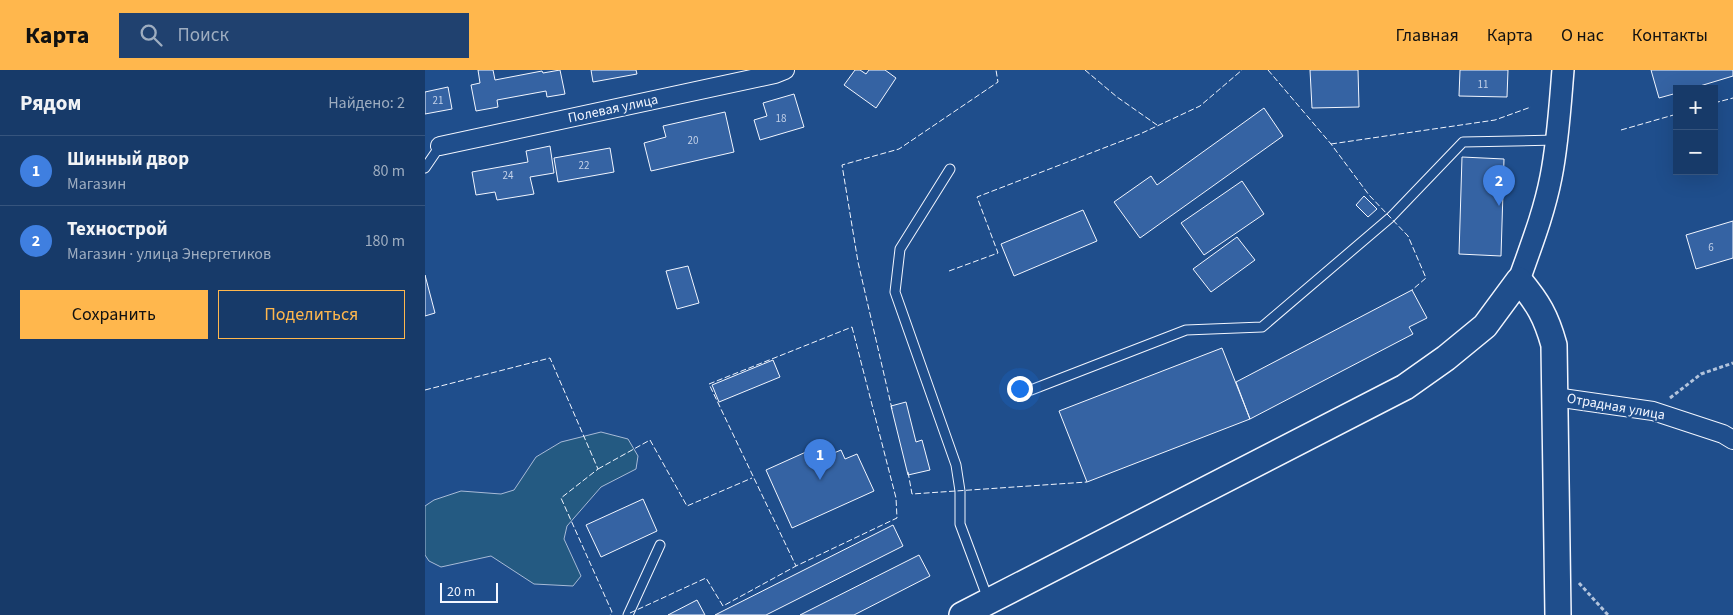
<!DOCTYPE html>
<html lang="ru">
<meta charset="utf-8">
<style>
body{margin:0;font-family:"Source Sans 3",sans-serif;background:#20416f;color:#f1f3f6}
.controls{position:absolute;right:15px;top:15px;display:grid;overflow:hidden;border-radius:0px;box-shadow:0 5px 20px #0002}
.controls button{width:45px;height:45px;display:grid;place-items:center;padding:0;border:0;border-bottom:1px solid #36547d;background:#173a69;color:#f1f3f6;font:25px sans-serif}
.scale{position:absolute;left:15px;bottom:12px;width:58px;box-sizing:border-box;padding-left:5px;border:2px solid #f2f6ff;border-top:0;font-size:14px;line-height:18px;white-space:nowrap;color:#f2f6ff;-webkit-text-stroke:4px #1f4e8c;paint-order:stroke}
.you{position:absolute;left:594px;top:318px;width:18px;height:18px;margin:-12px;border:4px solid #fff;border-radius:50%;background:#1a73e8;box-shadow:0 0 0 8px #1a73e833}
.badge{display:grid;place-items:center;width:32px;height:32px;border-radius:50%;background:#ffb74d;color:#fff;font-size:16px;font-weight:700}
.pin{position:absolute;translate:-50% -41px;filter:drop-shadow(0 1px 2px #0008)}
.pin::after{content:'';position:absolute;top:26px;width:18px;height:15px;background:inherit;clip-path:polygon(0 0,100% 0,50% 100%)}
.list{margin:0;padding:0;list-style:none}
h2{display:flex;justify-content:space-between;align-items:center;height:65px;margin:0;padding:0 20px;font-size:21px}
h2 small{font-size:16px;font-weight:400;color:#9eadc0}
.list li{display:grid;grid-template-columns:32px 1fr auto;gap:15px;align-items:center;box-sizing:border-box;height:70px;padding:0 20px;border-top:1px solid #36547d}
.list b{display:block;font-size:19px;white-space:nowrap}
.list p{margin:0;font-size:16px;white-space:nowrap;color:#9eadc0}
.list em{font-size:16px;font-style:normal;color:#9eadc0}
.actions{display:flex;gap:10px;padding:15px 20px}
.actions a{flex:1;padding:11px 0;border:1px solid #ffb74d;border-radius:0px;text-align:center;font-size:18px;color:#ffb74d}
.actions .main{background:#ffb74d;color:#111}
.icon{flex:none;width:28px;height:28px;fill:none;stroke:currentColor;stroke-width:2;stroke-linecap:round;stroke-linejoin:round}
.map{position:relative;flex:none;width:1308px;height:545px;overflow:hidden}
header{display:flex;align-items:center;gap:30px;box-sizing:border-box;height:70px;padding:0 25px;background:#ffb74d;color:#111}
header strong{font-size:24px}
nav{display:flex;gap:28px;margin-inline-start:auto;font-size:18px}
.search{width:350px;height:45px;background:#20416f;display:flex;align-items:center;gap:12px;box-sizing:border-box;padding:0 18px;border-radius:0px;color:#9eadc0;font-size:19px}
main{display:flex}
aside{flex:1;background:#173a69}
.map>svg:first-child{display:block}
.green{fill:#245a82;stroke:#a8bbd7}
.building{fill:#3563a3;stroke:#f2f6ff}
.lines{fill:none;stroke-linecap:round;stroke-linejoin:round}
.service-casing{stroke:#f2f6ff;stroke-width:11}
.minor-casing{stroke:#f2f6ff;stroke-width:20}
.tertiary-casing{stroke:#f2f6ff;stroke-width:24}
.secondary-casing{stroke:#f2f6ff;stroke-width:28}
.path{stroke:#b3c4dc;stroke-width:3;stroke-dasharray:4 2.5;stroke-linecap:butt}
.service{stroke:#1f4e8c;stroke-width:9}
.minor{stroke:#1f4e8c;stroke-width:18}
.tertiary{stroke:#1f4e8c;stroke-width:21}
.secondary{stroke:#1f4e8c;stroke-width:25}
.fence{stroke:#f2f6ff;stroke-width:1;stroke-dasharray:6 2.5;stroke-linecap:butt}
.labels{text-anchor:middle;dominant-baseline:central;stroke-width:4;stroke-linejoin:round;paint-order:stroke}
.number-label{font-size:11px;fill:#c3d1e8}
.street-label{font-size:14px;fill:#f2f6ff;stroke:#1f4e8c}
</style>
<header>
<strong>Карта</strong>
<div class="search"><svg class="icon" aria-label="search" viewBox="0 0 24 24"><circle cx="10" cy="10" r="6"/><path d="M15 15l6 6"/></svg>Поиск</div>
<nav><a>Главная</a><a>Карта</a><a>О нас</a><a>Контакты</a></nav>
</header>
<main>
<aside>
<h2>Рядом<small>Найдено: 2</small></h2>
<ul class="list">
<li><span class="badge" style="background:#3f7fe0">1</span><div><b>Шинный двор</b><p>Магазин</p></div><em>80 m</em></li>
<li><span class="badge" style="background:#3f7fe0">2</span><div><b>Технострой</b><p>Магазин · улица Энергетиков</p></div><em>180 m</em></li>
</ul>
<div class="actions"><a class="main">Сохранить</a><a>Поделиться</a></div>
</aside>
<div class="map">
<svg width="1308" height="545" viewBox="0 0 1308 545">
<rect width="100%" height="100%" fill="#1f4e8c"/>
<!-- green -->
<path class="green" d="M176 362 203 369 213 386 211 399 176 417 142 456 139 469 156 506 148 516 109 514 66 486 16 497 4 491 0 485V436L9 430 36 421 76 424 89 420 111 387 136 372Z"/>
<!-- building -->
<path class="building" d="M53 0H68L70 10 117 1 118 3 135 0 140 24 122 27 121 21 72 30 73 37 51 41 46 15 55 13Z
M166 0H211L212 4 168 12Z
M430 0H435L441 4 444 0H460L471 8 451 38 419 15Z
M885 0H933L934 37 887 38Z
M1035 0H1083L1082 27 1034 26Z
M1226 0H1308V6L1265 19H1252V23L1234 28Z
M23 17 27 39 0 44V22Z
M369 24 379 57 335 70 329 50 342 46 338 33Z
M839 38 858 66 715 168 689 132 726 106 732 115Z
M300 42 309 82 226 101 219 73 241 67 238 56Z
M125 76 129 103 105 107 109 124 72 130 70 122 51 125 47 102 103 92 101 81Z
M185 78 189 102 133 112 129 88Z
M1037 87 1079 89 1076 186 1034 184Z
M817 111 839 144 779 185 756 153Z
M939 126 952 139 943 147 931 135Z
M658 140 672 171 589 206 576 174Z
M1308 151V188L1271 199 1261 165Z
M812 167 830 190 786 222 768 199Z
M263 196 274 233 252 239 241 201Z
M0 205 10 243 0 246Z
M987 220 1002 248 984 257 988 264 825 349 811 312Z
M797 278 825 349 662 412 634 341Z
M348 290 355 307 294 332 287 315Z
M481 332 491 372 497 370 505 400 483 405 466 336Z
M392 377 397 388 416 380 420 389 432 384 449 421 367 458 341 400Z
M218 429 232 461 176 487 161 455Z
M468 455 478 476 341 545H290Z
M494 485 505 506 429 545H375Z
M272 530 280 545H243Z"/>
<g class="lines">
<!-- service casing -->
<g class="service-casing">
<path id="service" d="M0 98 15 76
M525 99 475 179 470 222 531 395 535 421V454L563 529
M606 320 761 260 837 257 966 147 1038 72 1131 70
M203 545 235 475"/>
</g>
<!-- minor casing -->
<g class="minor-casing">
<path id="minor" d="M15 76 350 4 360 0
M1130 327 1228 341 1298 364 1308 370"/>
</g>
<!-- tertiary casing -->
<g class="tertiary-casing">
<path id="tertiary" d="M1094 210C1106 176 1119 143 1126 107 1133 72 1135 36 1138 0"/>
</g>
<!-- secondary casing -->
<g class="secondary-casing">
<path id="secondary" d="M537 545 980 317 1021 288 1060 256 1094 210C1113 233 1121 246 1129 275L1133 545"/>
</g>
<!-- path -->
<path class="path" d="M1245 328 1276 304 1308 293
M1154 513 1183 545"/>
<!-- service -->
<use href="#service" class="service"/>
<!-- minor -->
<use href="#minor" class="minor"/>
<!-- tertiary -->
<use href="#tertiary" class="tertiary"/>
<!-- secondary -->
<use href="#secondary" class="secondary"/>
<!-- fence -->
<path class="fence" d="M660 0 692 27 732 55
M843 0 906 74 944 125 983 166 1001 208 987 220
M1289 33 1308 28
M1196 60 1252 44
M906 74 1070 50 1106 37
M524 201 573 183 552 127 715 64 775 36 817 0
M427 257 471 428 472 448 371 496 284 314Z
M0 320 125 288 173 399 136 428 187 542 185 545
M467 339 433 192 417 95 474 79 573 12 571 0
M173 399 225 370 262 436 327 408
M483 402 487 424 662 412
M205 543 281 508 298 536 371 496"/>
</g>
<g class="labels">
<!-- number labels -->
<g class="number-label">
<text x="1058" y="14">11</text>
<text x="13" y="30">21</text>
<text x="356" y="48">18</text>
<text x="268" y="70">20</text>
<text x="159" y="95">22</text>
<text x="83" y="105">24</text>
<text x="1286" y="177">6</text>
</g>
<!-- street labels -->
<g class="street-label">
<text transform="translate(188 39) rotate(-12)">Полевая улица</text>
<text transform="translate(1191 337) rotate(10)">Отрадная улица</text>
</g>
</g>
</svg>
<div class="controls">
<button>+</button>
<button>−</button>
</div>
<div class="scale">20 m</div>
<div class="you"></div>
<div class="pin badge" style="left:395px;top:410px;background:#3f7fe0">1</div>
<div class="pin badge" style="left:1074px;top:136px;background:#3f7fe0">2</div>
</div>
</main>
